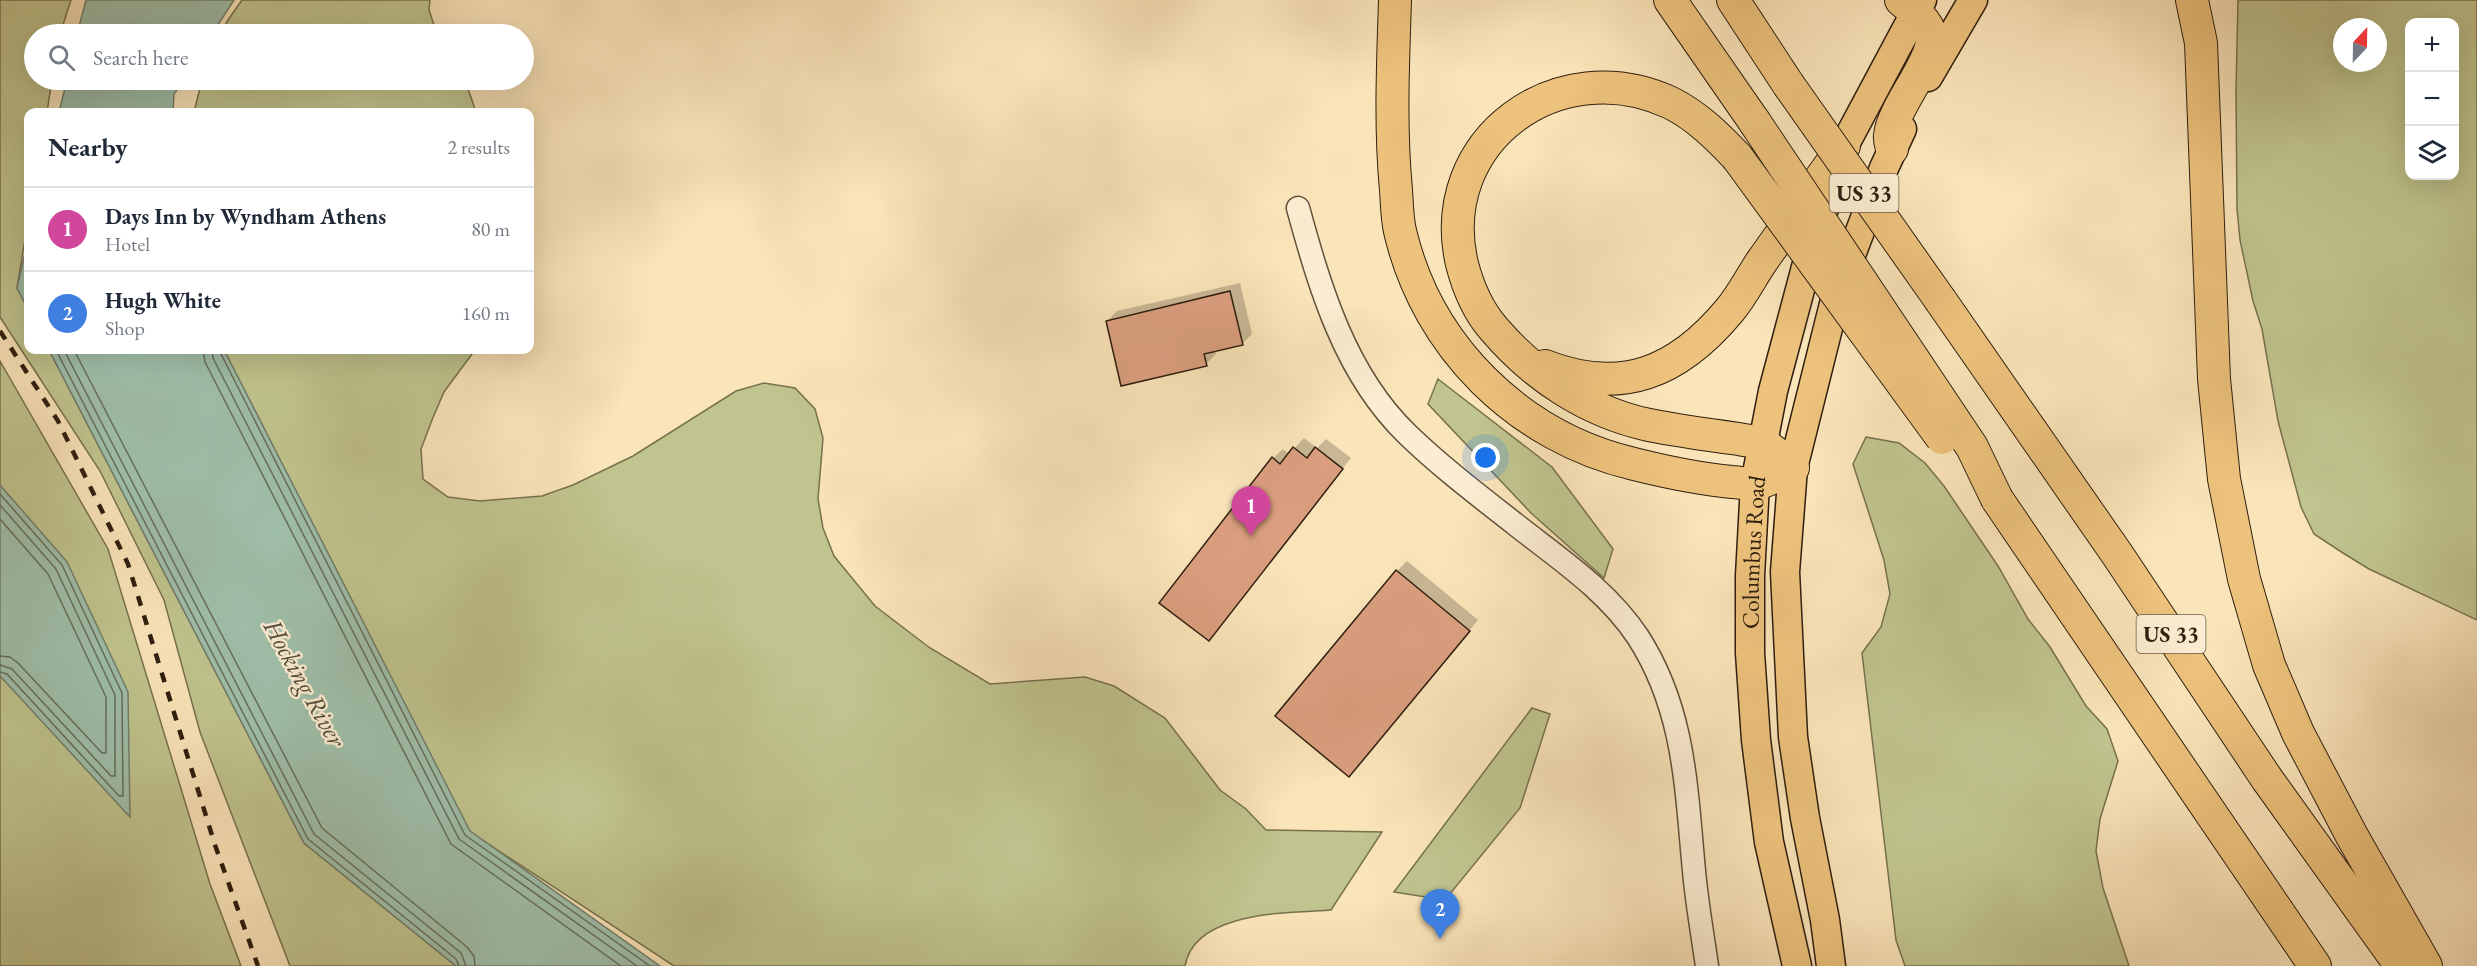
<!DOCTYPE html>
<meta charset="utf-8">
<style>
body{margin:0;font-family:"EB Garamond",serif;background:#f6f6f7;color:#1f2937}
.controls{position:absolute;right:18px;top:18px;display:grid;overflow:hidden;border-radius:12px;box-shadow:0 6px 24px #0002}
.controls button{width:54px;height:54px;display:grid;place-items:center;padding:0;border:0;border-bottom:2px solid #e0e1e3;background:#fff;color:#1f2937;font:30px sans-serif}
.compass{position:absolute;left:2333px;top:18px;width:54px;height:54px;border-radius:50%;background:#fff;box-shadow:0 6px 24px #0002;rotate:22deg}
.you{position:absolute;left:1486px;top:458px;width:21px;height:21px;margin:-15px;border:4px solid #fff;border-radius:50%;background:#1a73e8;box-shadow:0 0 0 9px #1a73e833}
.badge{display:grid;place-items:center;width:39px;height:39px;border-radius:50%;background:#111827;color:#fff;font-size:20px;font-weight:700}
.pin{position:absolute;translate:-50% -50px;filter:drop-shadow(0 2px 3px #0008)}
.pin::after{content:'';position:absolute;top:32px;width:21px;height:18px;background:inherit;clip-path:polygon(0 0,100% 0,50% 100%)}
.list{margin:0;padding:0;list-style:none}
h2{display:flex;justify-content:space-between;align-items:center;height:78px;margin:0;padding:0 24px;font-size:26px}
h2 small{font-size:20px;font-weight:400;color:#747a83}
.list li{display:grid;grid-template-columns:39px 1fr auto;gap:18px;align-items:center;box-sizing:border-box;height:84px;padding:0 24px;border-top:2px solid #e0e1e3}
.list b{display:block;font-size:22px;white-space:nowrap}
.list p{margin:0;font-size:20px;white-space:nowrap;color:#747a83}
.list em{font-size:20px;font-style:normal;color:#747a83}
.icon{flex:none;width:33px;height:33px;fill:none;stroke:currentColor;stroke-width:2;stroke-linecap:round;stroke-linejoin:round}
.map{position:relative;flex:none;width:2477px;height:966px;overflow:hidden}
.search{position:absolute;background:#fff;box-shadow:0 6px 24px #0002;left:24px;top:24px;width:510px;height:66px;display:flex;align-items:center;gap:15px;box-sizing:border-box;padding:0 21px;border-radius:33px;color:#747a83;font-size:22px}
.panel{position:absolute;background:#fff;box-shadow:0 6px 24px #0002;left:24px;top:108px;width:510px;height:246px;border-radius:12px}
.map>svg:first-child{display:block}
.green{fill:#c0c48e;stroke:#77714e;stroke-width:1.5;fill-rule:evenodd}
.water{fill:#9fbfaa;stroke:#727f6c;stroke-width:1.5}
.shadow{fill:#0003}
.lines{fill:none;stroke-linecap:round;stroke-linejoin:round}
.shore{stroke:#666e5c;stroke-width:1.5}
.building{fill:#db9f7f;stroke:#2e1e0f;stroke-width:1.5}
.minor-casing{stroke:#61503a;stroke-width:25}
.major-casing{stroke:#2e1e0f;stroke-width:31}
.highway-casing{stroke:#2e1e0f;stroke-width:34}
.minor{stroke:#fcedd2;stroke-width:22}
.major{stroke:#edc27c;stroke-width:28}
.highway{stroke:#edc27c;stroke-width:32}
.rail{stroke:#2e1e0f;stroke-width:4.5;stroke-dasharray:10 10;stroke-linecap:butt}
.highway-bridge-casing{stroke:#2e1e0f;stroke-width:34;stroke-linecap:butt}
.highway-bridge{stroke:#edc27c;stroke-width:32}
.labels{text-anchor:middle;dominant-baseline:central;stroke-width:5;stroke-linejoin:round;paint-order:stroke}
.shield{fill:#fcedd2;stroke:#6c5c4a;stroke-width:1.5}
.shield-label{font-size:22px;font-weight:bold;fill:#2e1e0f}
.street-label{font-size:24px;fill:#2e1e0f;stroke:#fcedd2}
.water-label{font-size:26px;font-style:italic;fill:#504e3e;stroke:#fcedd2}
</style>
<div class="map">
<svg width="2477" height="966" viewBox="0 0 2477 966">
<rect width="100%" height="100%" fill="#fae4b9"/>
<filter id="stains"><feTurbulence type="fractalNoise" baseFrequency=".00333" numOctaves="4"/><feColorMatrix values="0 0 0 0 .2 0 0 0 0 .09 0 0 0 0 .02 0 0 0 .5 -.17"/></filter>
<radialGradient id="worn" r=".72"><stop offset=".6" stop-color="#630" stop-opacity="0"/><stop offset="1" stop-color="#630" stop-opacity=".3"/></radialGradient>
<!-- green -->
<path class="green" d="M0 0H71L60 34H34V80H52L47 112H28V221L17 288 28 309V350H49L304 843 456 966H290L200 732 164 600 100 471 0 317Z
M242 0H430L429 10 437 34H221L228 20Z
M2238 0H2477V620L2369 569 2343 553 2314 534 2301 507 2278 421 2262 329 2253 301 2240 240 2237 209 2236 91ZM2454 22V176H2410V22ZM2342 27H2378V63H2342Z
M202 80H465L476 112H194Z
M224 350H475L444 392 432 420 421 449 423 479 448 497 480 501 542 496 573 485 633 456 736 391 764 383 795 388 815 409 823 438 818 499 823 528 834 556 875 606 930 648 990 684 1085 677 1114 686 1165 718 1220 790 1246 809 1266 830 1382 832 1331 910C1288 913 1194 911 1185 966H674L470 832Z
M0 361 108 549 210 884 241 966H0Z
M1438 379 1552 467 1613 549 1604 578 1531 513 1428 404Z
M1866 437 1899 443 1925 463 1944 486 1998 566 2028 619 2050 647 2086 706 2107 729 2118 761 2100 819 2096 851 2103 888 2129 966H1905L1896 940 1862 653 1881 627 1890 594 1884 560 1853 464Z
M1532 708 1550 714 1520 808 1445 900 1394 892Z"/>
<!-- water -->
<path class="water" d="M86 0H234L212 34H77Z
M67 80H184L174 94 173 112H59Z
M28 240V309L17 288Z
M49 350H224L470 831 660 966H456L304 843Z
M0 485 67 562 128 692 130 817 0 676Z"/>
<!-- shadow -->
<path class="shadow" d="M1240 283 1252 334 1242 344 1215 350 1216 354 1206 364 1107 321 1117 311Z
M1304 438 1317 448 1326 439 1351 458 1209 639 1273 458 1283 449 1289 454Z
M1407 561 1478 620 1358 765 1397 571Z"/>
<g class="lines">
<!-- shore -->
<path class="shore" d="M56 350 308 839 456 959 459 966
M64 350 314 834 461 953 466 966
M74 350 322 828 467 947 474 956 475 966
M203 350 205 362 451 844 621 966
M212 350 213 358 459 839 637 966
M219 350 465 835 650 966
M0 494 62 565 122 693 123 796H119L7 674 0 672
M0 505 56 569 115 695V776H111L12 669 0 665
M0 519 48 574 106 697V753H102L18 663 10 657 0 656"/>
</g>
<!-- building -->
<path class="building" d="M1230 291 1243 345 1204 354 1207 366 1121 386 1106 321Z
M1293 447 1307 458 1315 447 1343 469 1209 641 1159 603 1272 457 1280 464Z
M1396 570 1470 631 1349 777 1275 716Z"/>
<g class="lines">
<!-- minor casing -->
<g class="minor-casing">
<path id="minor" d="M1298 208C1320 288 1345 374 1407 434 1440 466 1478 495 1515 524 1558 558 1607 590 1638 637 1687 713 1686 794 1695 881 1698 909 1703 938 1707 966"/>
</g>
<!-- major casing -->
<g class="major-casing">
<g id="major">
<path d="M1928 77 1973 0"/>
<path id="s1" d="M1797 966 1769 842 1756 740 1750 653V576L1755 484 1773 391 1809 256 1844 146 1922 0"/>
<path d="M1831 966 1825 920 1805 818 1793 737 1785 572 1793 468 1837 292 1884 168 1902 129"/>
</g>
</g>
<!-- highway casing -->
<g class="highway-casing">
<path id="highway" d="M1395 0C1393 63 1390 127 1396 190 1397 203 1397 218 1400 231 1427 347 1519 437 1634 464 1666 472 1700 479 1732 482 1739 482 1748 485 1755 484 1767 482 1781 473 1793 468 1784 461 1775 451 1765 445 1759 441 1747 441 1739 439 1709 435 1679 431 1649 425 1588 412 1534 376 1494 329 1478 311 1468 287 1462 264 1433 140 1559 50 1671 103 1697 116 1718 137 1737 157
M1670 0 1754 121
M1733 0 1788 84
M2192 0 2201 43 2214 379 2224 479 2244 579 2269 665 2298 733 2352 836 2426 966
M1892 149C1891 145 1889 139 1890 135 1893 107 1937 58 1931 36 1928 21 1912 9 1901 0
M1941 301 2117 554 2267 779 2401 966
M1545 366C1622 396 1678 372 1729 311 1742 296 1751 277 1762 261 1789 223 1816 184 1844 146
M1997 499 2315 966"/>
</g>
<!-- minor -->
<use href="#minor" class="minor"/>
<!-- major -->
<use href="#major" class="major"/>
<!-- highway -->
<use href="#highway" class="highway"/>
<!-- rail -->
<path class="rail" d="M0 331 58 421 128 564 215 845 258 966"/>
<!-- highway-bridge casing -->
<g class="highway-bridge-casing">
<path id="highway-bridge" d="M1788 84 1941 301
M1754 121 1972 447 1997 499
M1737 157 1942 438"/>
</g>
<!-- highway-bridge -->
<use href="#highway-bridge" class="highway-bridge"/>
</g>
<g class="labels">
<!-- shield labels -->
<g class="shield">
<rect x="1829.5" y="174" width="69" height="38" rx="4.5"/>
<rect x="2136.5" y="615" width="69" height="38" rx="4.5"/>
</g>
<g class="shield-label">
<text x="1864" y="193">US 33</text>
<text x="2171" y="634">US 33</text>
</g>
<!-- street labels -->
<g class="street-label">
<text stroke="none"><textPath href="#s1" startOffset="418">Columbus Road</textPath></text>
</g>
<!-- water labels -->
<g class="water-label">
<text transform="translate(305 683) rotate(61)">Hocking River</text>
</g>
</g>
<rect width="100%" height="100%" filter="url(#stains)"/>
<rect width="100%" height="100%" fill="url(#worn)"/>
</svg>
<div class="controls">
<button>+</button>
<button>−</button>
<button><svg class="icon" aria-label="layers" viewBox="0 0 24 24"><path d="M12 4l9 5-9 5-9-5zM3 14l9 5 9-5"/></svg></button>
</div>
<svg class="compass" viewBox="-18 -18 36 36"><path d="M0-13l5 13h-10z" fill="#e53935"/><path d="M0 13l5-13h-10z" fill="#747a83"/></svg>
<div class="you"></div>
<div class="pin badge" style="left:1251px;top:536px;background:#d1479c">1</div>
<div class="pin badge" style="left:1440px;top:939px;background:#3f7fe0">2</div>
<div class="search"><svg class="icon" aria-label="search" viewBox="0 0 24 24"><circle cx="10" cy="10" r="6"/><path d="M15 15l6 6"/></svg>Search here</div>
<section class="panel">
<h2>Nearby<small>2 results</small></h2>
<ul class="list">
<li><span class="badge" style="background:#d1479c">1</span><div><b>Days Inn by Wyndham Athens</b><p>Hotel</p></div><em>80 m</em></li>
<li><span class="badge" style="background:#3f7fe0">2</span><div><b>Hugh White</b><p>Shop</p></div><em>160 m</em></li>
</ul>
</section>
</div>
